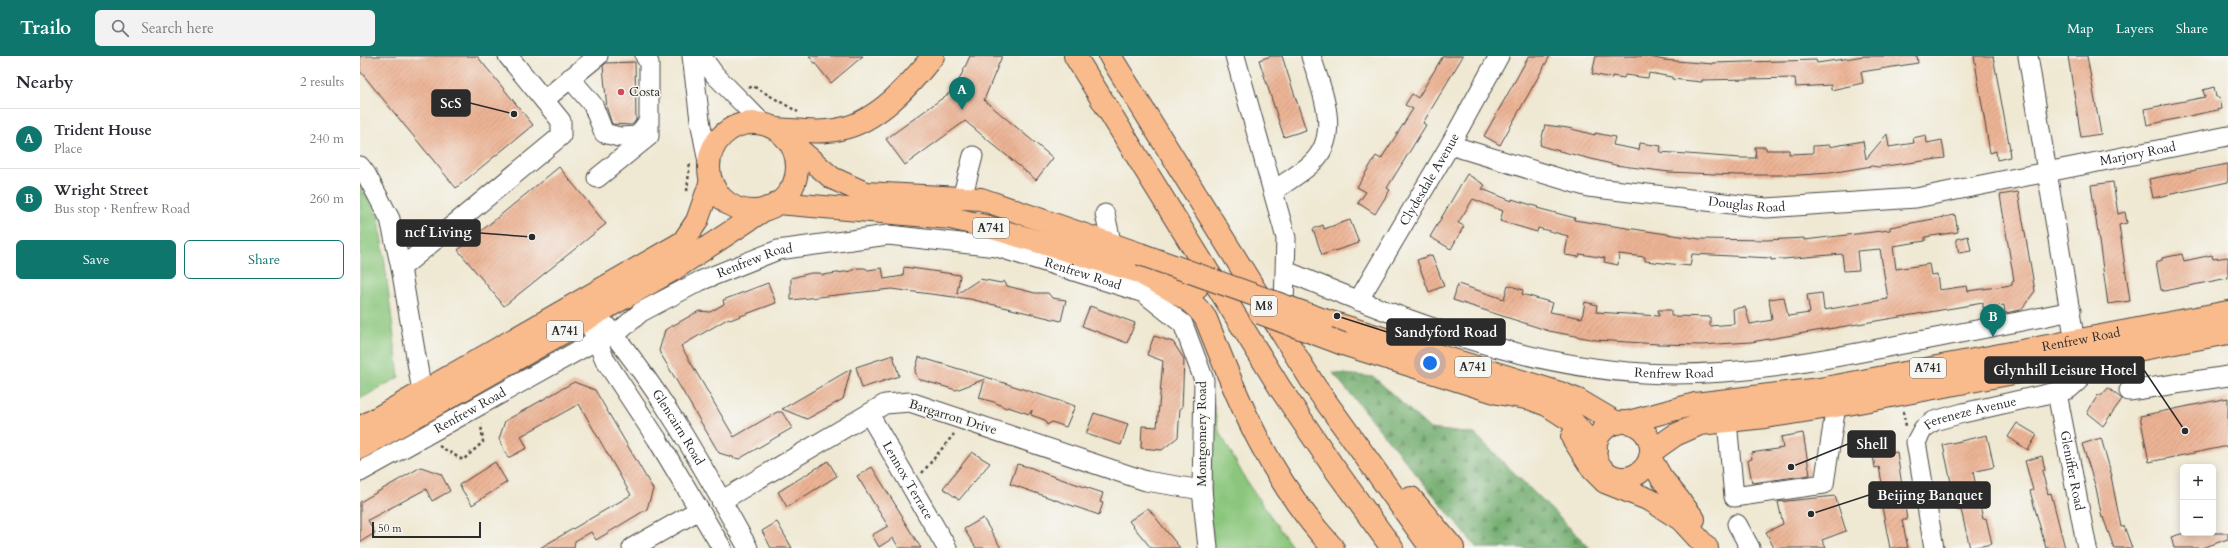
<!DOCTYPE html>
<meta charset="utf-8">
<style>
body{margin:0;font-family:Cardo,serif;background:#f2f2f3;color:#2b2b33}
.controls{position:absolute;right:12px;bottom:12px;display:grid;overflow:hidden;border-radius:6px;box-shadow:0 2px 10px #0003}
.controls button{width:36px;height:36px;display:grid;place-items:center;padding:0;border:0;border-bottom:1px solid #e1e1e2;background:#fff;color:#2b2b33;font:20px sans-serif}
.scale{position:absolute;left:12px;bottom:10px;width:109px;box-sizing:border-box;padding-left:4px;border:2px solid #2b2b2b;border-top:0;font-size:11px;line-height:14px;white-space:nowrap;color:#2b2b2b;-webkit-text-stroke:3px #f6f6f2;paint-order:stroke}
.you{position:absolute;left:1070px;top:307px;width:14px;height:14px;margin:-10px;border:3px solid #fff;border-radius:50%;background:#1a73e8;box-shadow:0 0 0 6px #1a73e833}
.badge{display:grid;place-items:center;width:26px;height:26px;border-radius:50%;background:#0f766e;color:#fff;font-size:13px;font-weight:700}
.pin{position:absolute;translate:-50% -33px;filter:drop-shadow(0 1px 2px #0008)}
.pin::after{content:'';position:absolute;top:21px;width:14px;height:12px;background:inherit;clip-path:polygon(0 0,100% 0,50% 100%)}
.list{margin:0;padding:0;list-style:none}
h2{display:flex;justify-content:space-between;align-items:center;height:52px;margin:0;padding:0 16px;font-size:17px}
h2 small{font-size:13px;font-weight:400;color:#7c7c81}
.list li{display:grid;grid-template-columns:26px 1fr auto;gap:12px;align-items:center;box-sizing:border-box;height:60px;padding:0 16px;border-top:1px solid #e1e1e2}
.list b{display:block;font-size:15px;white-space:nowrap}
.list p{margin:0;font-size:13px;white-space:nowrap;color:#7c7c81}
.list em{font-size:13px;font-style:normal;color:#7c7c81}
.actions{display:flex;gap:8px;padding:12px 16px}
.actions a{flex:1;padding:9px 0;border:1px solid #0f766e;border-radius:6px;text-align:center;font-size:14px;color:#0f766e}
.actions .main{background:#0f766e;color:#fff}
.icon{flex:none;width:22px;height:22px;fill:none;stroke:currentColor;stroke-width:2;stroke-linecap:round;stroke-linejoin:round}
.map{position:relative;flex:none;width:1868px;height:492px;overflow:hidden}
header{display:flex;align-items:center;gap:24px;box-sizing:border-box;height:56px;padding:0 20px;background:#0f766e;color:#fff}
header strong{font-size:19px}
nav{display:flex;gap:22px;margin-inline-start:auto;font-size:14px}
.search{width:280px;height:36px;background:#f2f2f3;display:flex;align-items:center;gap:10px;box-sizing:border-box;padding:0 14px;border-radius:6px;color:#7c7c81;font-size:15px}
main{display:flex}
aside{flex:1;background:#fff}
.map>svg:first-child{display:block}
.grass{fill:#8ac67c;stroke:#5a7854}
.forest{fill:url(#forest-firs);stroke:#4d6b4c}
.building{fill:url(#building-hatch)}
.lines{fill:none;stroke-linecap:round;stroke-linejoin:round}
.minor-casing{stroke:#484744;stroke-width:21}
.major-casing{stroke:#484744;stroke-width:24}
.highway-casing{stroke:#484744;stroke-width:24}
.path{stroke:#484744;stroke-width:2.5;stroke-dasharray:3 3;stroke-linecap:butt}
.minor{stroke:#fff;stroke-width:19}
.major{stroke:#fabb8c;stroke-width:22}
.highway{stroke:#fabb8c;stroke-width:22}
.major-bridge-casing{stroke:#484744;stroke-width:24;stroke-linecap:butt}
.major-bridge{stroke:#fabb8c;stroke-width:22}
.poi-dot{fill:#d1495b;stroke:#f6f6f2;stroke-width:1.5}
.labels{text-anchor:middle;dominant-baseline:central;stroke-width:3;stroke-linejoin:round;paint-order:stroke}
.shield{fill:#f6f6f2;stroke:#686867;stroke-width:1}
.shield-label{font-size:12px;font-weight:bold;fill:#2b2b2b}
.poi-label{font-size:13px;fill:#2b2b2b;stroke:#f6f6f2;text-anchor:start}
.street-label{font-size:13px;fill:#2b2b2b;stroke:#f6f6f2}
.leader{fill:none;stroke:#2b2b2b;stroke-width:1.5}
.callout-dot{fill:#2b2b2b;stroke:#f6f6f2;stroke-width:1.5}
.callout{fill:#2b2b2b;stroke:#2b2b2b;stroke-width:1.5}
.callout-label{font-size:14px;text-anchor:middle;font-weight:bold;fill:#fff}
</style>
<header>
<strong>Trailo</strong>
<div class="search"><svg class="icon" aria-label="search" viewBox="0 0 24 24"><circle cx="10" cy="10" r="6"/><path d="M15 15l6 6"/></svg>Search here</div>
<nav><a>Map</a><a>Layers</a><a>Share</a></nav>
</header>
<main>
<aside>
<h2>Nearby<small>2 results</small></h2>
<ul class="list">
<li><span class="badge">A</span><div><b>Trident House</b><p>Place</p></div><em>240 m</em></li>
<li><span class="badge">B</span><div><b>Wright Street</b><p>Bus stop · Renfrew Road</p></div><em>260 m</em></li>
</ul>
<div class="actions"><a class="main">Save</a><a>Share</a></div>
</aside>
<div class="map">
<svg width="1868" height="492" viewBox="0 0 1868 492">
<defs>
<pattern id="forest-firs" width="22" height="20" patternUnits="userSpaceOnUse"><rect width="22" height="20" fill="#6fab6c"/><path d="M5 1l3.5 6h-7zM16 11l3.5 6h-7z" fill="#5b8b59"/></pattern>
<pattern id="building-hatch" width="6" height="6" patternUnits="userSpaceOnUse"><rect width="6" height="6" fill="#ecb394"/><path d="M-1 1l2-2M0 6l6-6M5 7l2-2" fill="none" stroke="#cb9a80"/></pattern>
</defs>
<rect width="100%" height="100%" fill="#f6f6f2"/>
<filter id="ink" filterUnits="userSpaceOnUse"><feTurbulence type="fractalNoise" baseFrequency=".025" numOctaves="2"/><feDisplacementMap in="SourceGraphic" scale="8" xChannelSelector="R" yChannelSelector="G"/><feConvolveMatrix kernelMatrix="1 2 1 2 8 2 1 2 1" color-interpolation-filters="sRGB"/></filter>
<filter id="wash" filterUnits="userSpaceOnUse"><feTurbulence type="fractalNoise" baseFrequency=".012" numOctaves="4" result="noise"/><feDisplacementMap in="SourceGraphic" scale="16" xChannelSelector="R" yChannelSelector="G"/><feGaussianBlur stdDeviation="0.9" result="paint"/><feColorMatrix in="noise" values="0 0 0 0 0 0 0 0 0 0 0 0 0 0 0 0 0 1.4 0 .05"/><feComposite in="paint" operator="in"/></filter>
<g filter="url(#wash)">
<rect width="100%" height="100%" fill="#efe8d2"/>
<!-- grass -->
<path class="grass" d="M0 129 19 161 39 321 0 343Z
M853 347 859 375 888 428 933 492H854L850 461Z"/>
<!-- forest -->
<path class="forest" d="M973 317 1014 321 1070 373 1115 378 1230 492H1117Z"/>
<g id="blocks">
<!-- building -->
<path class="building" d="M0 0H117L173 69 96 132 0 15Z
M449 0H503L471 27Z
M610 0H642L624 44 693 102 676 124 605 65 545 109 526 83 595 33Z
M911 0H922L946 74 924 81 899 4Z
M1083 0H1103L1063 67 1066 69 1027 132 1030 134 1015 158 998 147 1006 136 997 131 1016 100 1021 103 1053 53 1045 49 1052 38 1058 42Z
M1169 0H1190L1140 89 1124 80Z
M1236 0H1284L1304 4 1353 8V7L1456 4 1457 7 1504 0H1557L1558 7 1501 16 1503 27 1471 34V29L1436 31 1435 22 1342 24V26L1312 23V21L1289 17 1288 22 1265 19 1264 22 1252 20V22L1232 18Z
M1614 0H1633L1650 93H1649L1650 101 1637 104 1636 95 1630 97Z
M1708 0H1727L1741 78 1721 81Z
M275 6 276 64 272 69 252 68 247 53 243 10 246 7Z
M1854 31 1856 41H1860L1862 53 1787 69 1784 53 1845 41 1843 34Z
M1185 69 1208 72 1235 79V77L1255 81 1253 89 1279 94 1280 87 1301 90 1300 96 1380 102H1396L1395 91H1406V94H1429V98L1453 97V90L1469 89V91L1503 85 1506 103 1527 78 1529 91 1554 87 1553 82 1566 79 1567 87 1582 84 1585 102 1518 111 1512 110 1470 117 1440 119H1377L1309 116 1255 109 1188 92 1180 89Z
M1868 108V126L1793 142 1789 123Z
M199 111 246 168 144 250 98 194Z
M1107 118 1125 129 1122 133 1152 145V143L1178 151 1177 152 1215 162 1214 164 1340 183 1406 184 1444 182V184L1530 174V171L1595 159 1598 176 1565 181V185L1533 190 1536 213 1569 208 1571 219 1577 218 1579 234 1607 230 1608 235 1652 229V226L1654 225 1640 139 1658 136 1675 235 1661 254 1645 257 1644 249 1623 252V247L1391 286 1341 289 1298 288 1236 284 1189 275 1093 244 1098 228 1144 243 1148 229 1163 234 1162 238 1193 247 1190 256 1222 262 1225 246 1237 249 1236 256 1299 260 1298 254H1311V260L1350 261V270L1374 268 1373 253 1385 251 1390 268 1412 264 1409 243 1424 241 1428 260 1450 257 1447 239 1462 237 1464 254 1528 243 1520 193 1497 195 1499 214 1484 215 1482 198 1411 204V202L1332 198 1330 210 1285 205V201L1259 198 1258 209 1244 206 1245 202 1220 198 1219 201 1205 199 1208 180 1178 172 1177 176 1140 165 1143 155 1113 143 1098 167 1104 170 1091 193 1070 181Z
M1753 126 1758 158 1765 156 1767 167 1759 169 1770 245 1748 248 1731 129Z
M990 164 999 187 962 199 953 173 963 169 964 173Z
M1608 180 1611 195 1599 197 1596 183Z
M1822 198 1824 205 1852 199 1853 203 1868 201V222L1804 235 1801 234 1796 206 1802 204V202Z
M1072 199 1084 230 1069 236 1057 204Z
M544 211 600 219 597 238 620 223 641 227 644 225 647 230 675 237H688L692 242 706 244 701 265 610 243 531 233 431 244V222L451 217H460L463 219 491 215 496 212H505L508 214 522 212 524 223 543 220Z
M408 227 416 247 370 264 369 262 321 290 374 381 417 356H422L432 372 379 403 359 397 299 295 305 274 339 255 350 256 364 248 363 244Z
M730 250 775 267 767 287 722 270Z
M794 280 813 286 824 303 822 352H820L818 381 802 394 781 392 782 370 797 371 803 305 787 299Z
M533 299 539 320 502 332 496 311Z
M559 301 626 321 715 350 706 371 692 366 687 369 685 364 671 359 672 354 669 358 648 351 646 352 634 346 619 342 625 323 596 334 558 323 555 315Z
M491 313 483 343 447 363 422 353Z
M214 326 235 334 293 433 287 453 236 484 231 476 215 485 214 492H180L271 439 219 348 161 380 167 392 148 402 139 383 145 365Z
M1748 332 1762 343 1743 370 1727 357 1738 339H1742Z
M1868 342V390L1789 406 1780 360Z
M734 357 768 368 761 389 726 378Z
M1657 367 1677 379 1668 394 1648 381Z
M1443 377 1450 419 1392 427 1388 404 1392 403 1391 397 1423 392 1421 381Z
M1627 379 1634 411 1613 416 1623 463 1626 462 1632 488 1610 492 1601 454H1597L1583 389Z
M1741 382 1752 420H1751L1761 471 1764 470 1772 492H1754L1743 461 1742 462 1736 432 1722 388Z
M612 396 630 407 599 444 583 432Z
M1537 396 1547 464H1542L1548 492H1530L1522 451 1530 450 1527 427H1522L1519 411 1515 412 1513 400Z
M1682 400 1685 414 1682 415 1688 438 1691 437 1705 492H1686L1670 435 1673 434 1665 405Z
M468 405 477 420 427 451 418 436Z
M135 406 147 426 112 449 99 429Z
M657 408 672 412 686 418 743 437 740 446 743 447 739 459 650 428Z
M61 411 81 418 90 435 72 445 66 433 8 464 15 477 0 486V446Z
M512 411 543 461 542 462 561 492H539L533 482 519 491 512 479 528 470 497 420Z
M1475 440 1486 475 1462 484 1466 492H1414L1406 476 1423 468 1418 446Z
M788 452 820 492H791L769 465Z
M623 462 641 492H616L604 473Z
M417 466 432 492H411L402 475Z
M1824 477H1868V483L1842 492H1814L1811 481Z"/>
</g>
</g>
<g filter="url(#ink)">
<use href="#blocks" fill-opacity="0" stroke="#484744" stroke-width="1"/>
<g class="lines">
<!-- minor casing -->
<g class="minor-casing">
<g id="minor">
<path d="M332 0 340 64 349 112"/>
<path d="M341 0 355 19 403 68"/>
<path d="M875 0 926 182 924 249"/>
<path d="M210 22 233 49 244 77 259 81 278 80 287 67"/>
<path d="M184 44 238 0"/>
<path id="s1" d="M1090 89 1228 131 1406 152 1556 142 1868 80"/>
<path d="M0 110 6 118 30 163 41 212 62 336"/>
<path d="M237 122 289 80V7L285 0"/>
<path d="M913 135C926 126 940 118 951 108 983 79 961 34 951 0"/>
<path d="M602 142 613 100"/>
<path d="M745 158 752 190"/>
<path d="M41 212 201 80V65L148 0"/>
<path id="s2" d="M926 215C1038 262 1161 310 1283 317 1366 322 1447 307 1528 291 1589 279 1650 268 1711 255"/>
<path id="s3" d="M998 245 1090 89 1139 0"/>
<path id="s4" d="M236 258C298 328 343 411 388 492"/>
<path d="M232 273 245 304 297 383 362 492"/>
<path d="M1769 335 1868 320"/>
<path id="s5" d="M1697 337 1727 492"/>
<path id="s6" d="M509 358 587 492"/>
<path d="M1367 365 1374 441 1464 428 1476 350"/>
<path id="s7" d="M0 416 237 284 255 279 281 256 340 225 418 194 528 179 637 191 784 237 823 268 844 324 842 434 848 492"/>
<path d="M361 445 525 348 550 346 786 425 842 434"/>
<path d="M1377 468 1390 492"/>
<path d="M272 492 339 454"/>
<path id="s8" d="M1574 492 1556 386 1563 373 1574 365 1603 357 1709 333 1718 325 1720 317 1668 0"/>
</g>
</g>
<!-- major casing -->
<g class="major-casing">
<g id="major">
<circle cx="393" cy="111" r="44"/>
<path d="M426 82 472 122 505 137 621 143 780 198"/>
<path d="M418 147 591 162 629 171 836 233"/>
<path d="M964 264 1200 337 1218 344 1257 367"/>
<path d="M983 288 1138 337 1171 343 1187 349 1212 365 1236 393"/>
<path id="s9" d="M1268 366 1335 348 1460 333 1868 256"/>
<circle cx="1263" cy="394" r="28"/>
<path d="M0 372 323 186 337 165 351 125"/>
<path d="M1212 381 1233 414 1245 426 1290 444 1323 465"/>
<path d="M0 392 311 215 407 152"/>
<path d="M1291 396 1315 379 1340 368 1405 361 1488 348 1868 277"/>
<path d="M1290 402 1301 421 1334 463"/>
<path d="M1313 455 1347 492"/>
</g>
</g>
<!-- highway casing -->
<g class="highway-casing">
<path id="highway" d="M715 0 920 332 972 409 1032 492
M750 0 956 332 1071 492
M416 73C436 74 460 78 480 73 517 66 550 29 573 0
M784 219C806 232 832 241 846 263 880 349 909 422 973 492
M1051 442 1093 492"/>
</g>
<!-- path -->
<path class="path" d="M389 32 393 30 438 56
M327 135 330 106
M1543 355 1546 370
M79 390 103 404 123 386 121 368
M562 417 594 378"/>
<!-- minor -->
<use href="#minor" class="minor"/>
<!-- major -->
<use href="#major" class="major"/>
<!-- highway -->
<use href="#highway" class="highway"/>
<!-- major-bridge casing -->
<g class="major-bridge-casing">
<path id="major-bridge" d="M780 198 964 264
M900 257 983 288"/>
</g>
<!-- major-bridge -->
<use href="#major-bridge" class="major-bridge"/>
</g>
</g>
<!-- markers -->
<circle class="poi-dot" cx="261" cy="36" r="4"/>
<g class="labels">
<!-- shield labels -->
<g class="shield">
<rect x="613" y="162" width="36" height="20" rx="3"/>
<rect x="891" y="240" width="26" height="20" rx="3"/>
<rect x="187" y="265" width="36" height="20" rx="3"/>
<rect x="1095" y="301" width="36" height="20" rx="3"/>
<rect x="1550" y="302" width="36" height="20" rx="3"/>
</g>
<g class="shield-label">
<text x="631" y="172">A741</text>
<text x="904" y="250">M8</text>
<text x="205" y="275">A741</text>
<text x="1113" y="311">A741</text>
<text x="1568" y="312">A741</text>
</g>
<!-- poi labels -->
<g class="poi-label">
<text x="269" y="36">Costa</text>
</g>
<!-- street labels -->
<g class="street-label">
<text stroke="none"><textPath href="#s1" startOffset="700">Marjory Road</textPath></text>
<text stroke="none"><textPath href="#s3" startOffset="141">Clydesdale Avenue</textPath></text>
<text stroke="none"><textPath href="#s1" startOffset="304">Douglas Road</textPath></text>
<text stroke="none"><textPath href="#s7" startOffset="450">Renfrew Road</textPath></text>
<text stroke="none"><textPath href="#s7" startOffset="786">Renfrew Road</textPath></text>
<text stroke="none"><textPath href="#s9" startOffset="461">Renfrew Road</textPath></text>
<text stroke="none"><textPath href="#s2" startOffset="404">Renfrew Road</textPath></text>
<text stroke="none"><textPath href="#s7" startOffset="126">Renfrew Road</textPath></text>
<text stroke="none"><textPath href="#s8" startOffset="173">Fereneze Avenue</textPath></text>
<text transform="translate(593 361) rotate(17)">Bargarron Drive</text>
<text stroke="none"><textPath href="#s4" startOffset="140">Glencairn Road</textPath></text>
<text transform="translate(842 378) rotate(-90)">Montgomery Road</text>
<text stroke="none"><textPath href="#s5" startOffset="79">Gleniffer Road</textPath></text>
<text stroke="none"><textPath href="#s6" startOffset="77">Lennox Terrace</textPath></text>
</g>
</g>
<!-- callouts -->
<path class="leader" d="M154 58L110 47M172 181L120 177M977 260L1027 276M1825 375L1784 314M1431 411L1488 388M1451 458L1509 439"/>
<g class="callout-dot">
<circle cx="154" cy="58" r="4"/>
<circle cx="172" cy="181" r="4"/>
<circle cx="977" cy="260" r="4"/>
<circle cx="1825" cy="375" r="4"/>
<circle cx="1431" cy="411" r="4"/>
<circle cx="1451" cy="458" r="4"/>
</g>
<g class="callout">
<rect x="72" y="34" width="38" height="26" rx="4"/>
<rect x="37" y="164" width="83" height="26" rx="4"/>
<rect x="1027" y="263" width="118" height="26" rx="4"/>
<rect x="1625" y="301" width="159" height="26" rx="4"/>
<rect x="1488" y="375" width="47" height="26" rx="4"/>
<rect x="1509" y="426" width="121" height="26" rx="4"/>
</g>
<g class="callout-label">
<text x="91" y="52">ScS</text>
<text x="78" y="181">ncf Living</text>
<text x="1086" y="281">Sandyford Road</text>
<text x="1705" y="319">Glynhill Leisure Hotel</text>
<text x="1512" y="393">Shell</text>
<text x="1570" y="444">Beijing Banquet</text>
</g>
</svg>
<div class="controls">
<button>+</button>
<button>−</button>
</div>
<div class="scale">50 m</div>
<div class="you"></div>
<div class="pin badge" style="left:602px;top:54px">A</div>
<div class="pin badge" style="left:1633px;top:281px">B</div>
</div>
</main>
